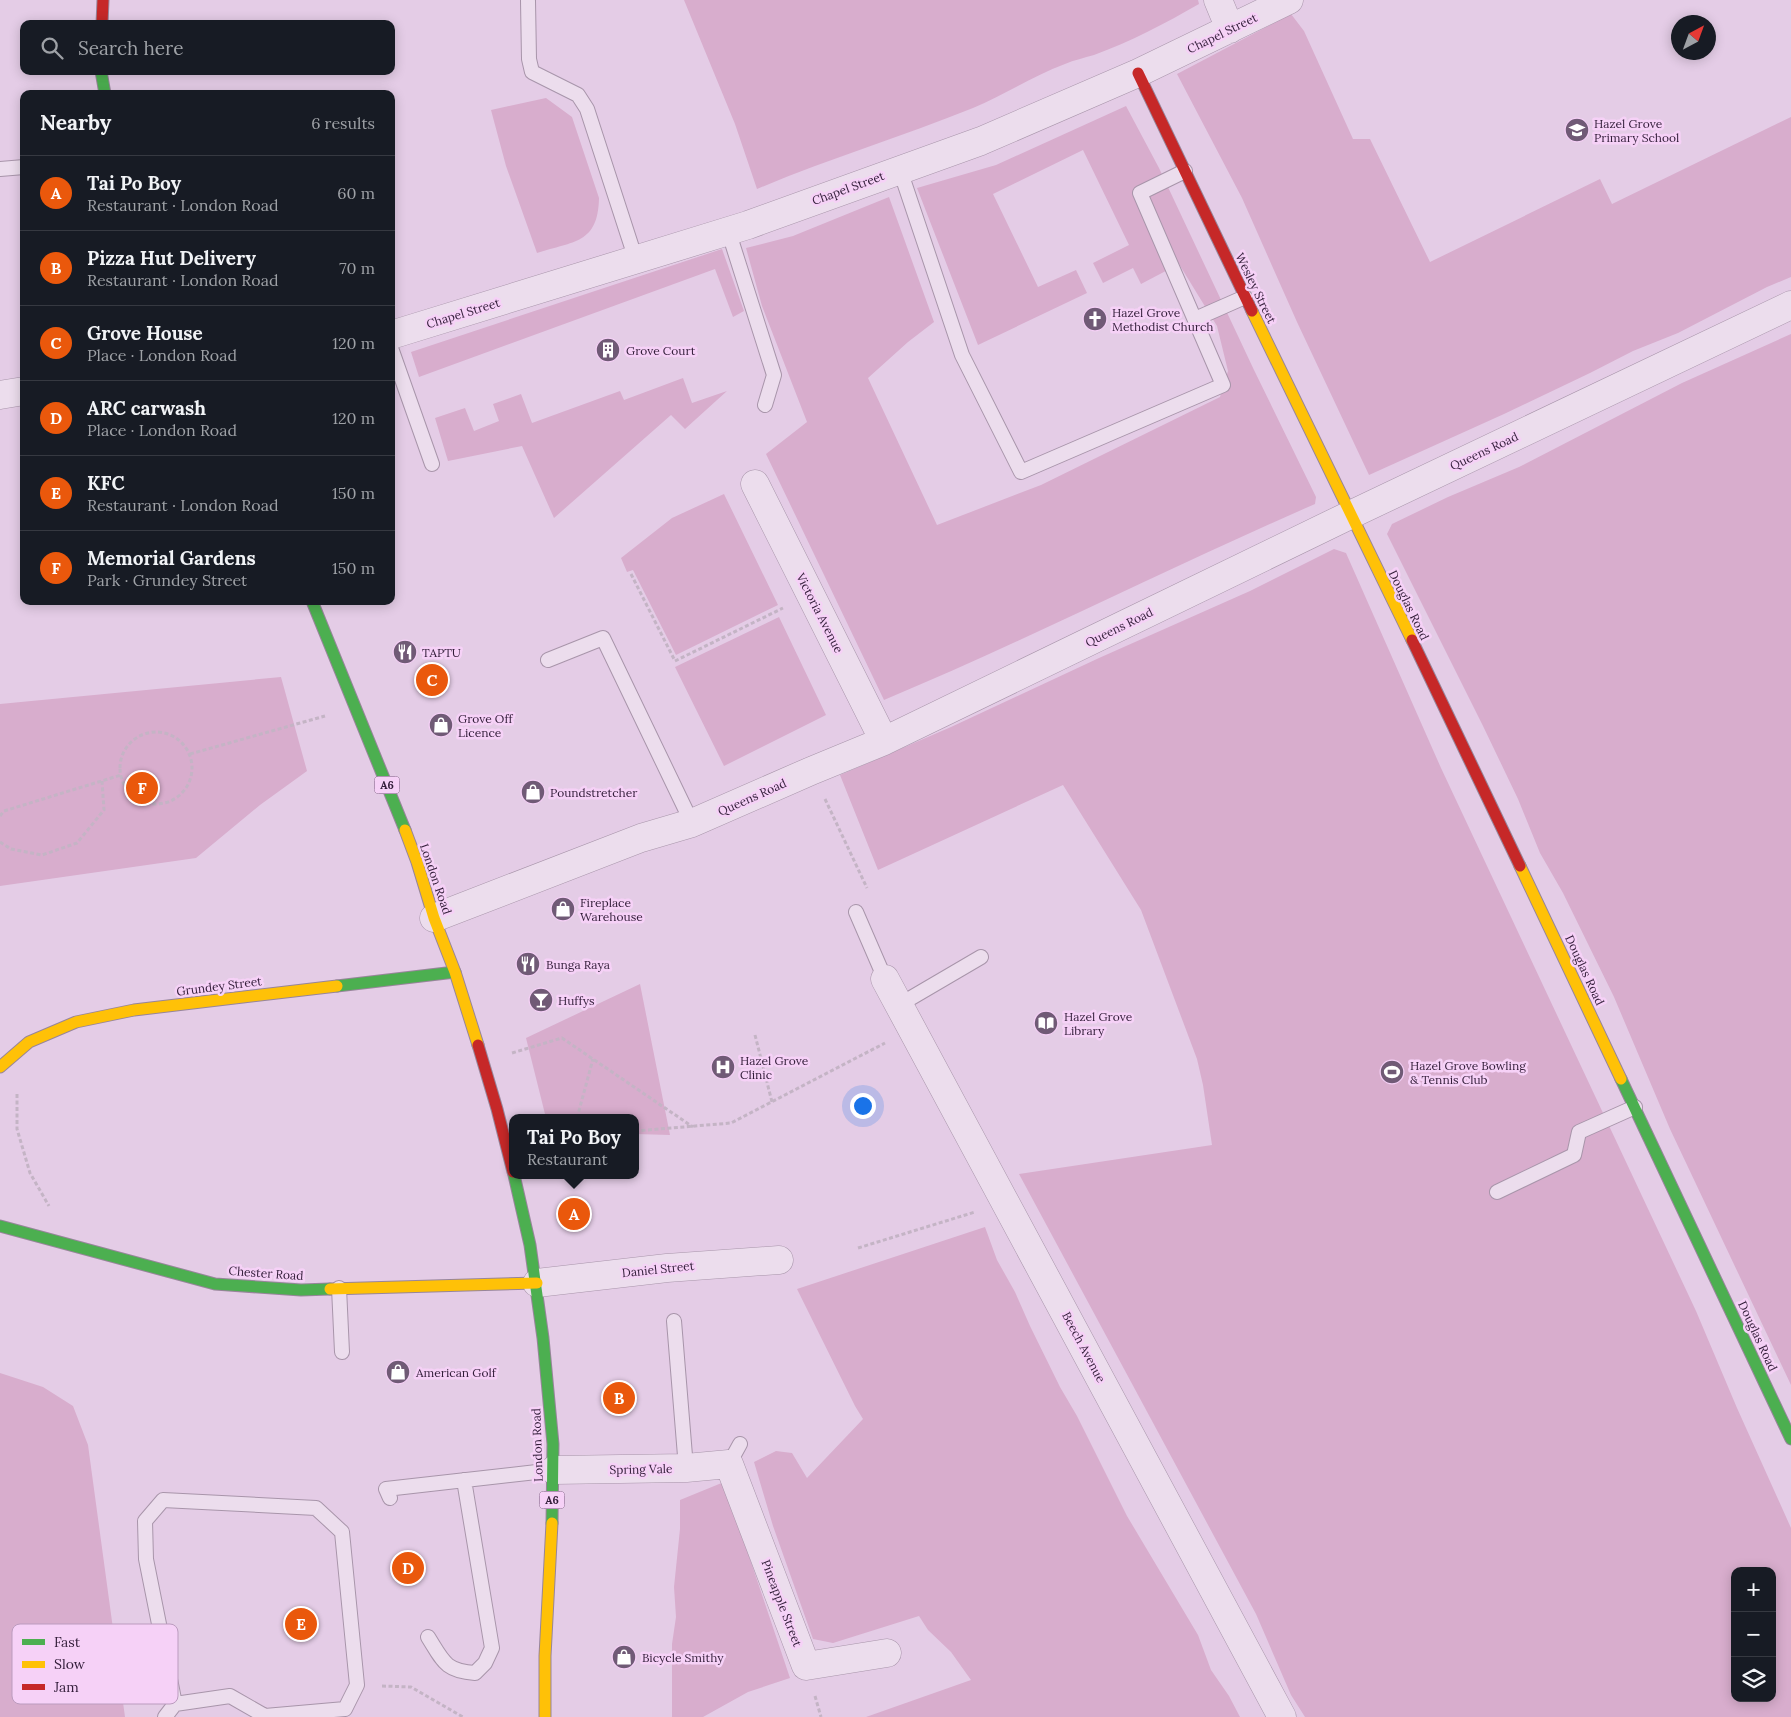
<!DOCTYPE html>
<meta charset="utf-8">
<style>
body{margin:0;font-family:Lora,serif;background:#242831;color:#f1f3f6}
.controls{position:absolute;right:15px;bottom:15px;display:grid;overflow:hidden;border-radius:10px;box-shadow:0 2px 12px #0003}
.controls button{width:45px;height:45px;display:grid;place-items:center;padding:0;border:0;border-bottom:1px solid #363941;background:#171b24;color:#f1f3f6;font:25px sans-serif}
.compass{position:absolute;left:1671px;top:15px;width:45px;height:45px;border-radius:50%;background:#171b24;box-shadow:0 2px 12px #0003;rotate:41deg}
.you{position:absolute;left:862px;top:1105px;width:18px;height:18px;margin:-12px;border:4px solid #fff;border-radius:50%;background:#1a73e8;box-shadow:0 0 0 8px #1a73e833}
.badge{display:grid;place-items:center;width:32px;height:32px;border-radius:50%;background:#ea580c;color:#fff;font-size:16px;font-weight:700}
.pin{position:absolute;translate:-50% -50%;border:2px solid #fff;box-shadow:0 1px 5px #0006}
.popup{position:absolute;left:509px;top:1114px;width:130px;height:65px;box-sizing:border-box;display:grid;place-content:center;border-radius:10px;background:#171b24;filter:drop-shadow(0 1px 4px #0005);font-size:16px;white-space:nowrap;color:#9ea1a6}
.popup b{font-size:19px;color:#f1f3f6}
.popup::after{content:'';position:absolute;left:50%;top:100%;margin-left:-10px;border:10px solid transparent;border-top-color:#171b24}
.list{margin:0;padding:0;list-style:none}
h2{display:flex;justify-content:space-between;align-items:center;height:65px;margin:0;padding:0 20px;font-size:21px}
h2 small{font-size:16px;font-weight:400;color:#9ea1a6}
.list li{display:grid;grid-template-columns:32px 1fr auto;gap:15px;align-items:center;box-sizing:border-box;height:75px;padding:0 20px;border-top:1px solid #363941}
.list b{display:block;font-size:19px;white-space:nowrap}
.list p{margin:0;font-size:16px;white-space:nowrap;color:#9ea1a6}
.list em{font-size:16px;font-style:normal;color:#9ea1a6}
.icon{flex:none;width:28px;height:28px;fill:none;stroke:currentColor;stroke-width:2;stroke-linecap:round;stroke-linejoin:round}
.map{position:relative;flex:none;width:1791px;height:1717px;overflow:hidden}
.search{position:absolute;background:#171b24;box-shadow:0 2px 12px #0003;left:20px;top:20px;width:375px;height:55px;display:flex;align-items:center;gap:12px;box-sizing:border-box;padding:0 18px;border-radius:10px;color:#9ea1a6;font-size:19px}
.panel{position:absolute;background:#171b24;box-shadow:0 2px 12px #0003;left:20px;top:90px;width:375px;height:515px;border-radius:10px}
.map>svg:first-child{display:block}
.green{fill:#d8adcd;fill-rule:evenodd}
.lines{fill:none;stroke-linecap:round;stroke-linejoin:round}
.lane-casing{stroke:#a895aa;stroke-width:16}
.street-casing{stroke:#a895aa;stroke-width:29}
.fast-casing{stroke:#97859a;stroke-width:13}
.slow-casing{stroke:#97859a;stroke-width:13}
.jam-casing{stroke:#97859a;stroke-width:13}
.path{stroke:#c4b4c5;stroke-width:3;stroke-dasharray:4 2.5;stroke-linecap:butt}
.lane{stroke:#ecdded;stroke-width:14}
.street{stroke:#ecdded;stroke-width:28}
.fast{stroke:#4caf50;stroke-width:11}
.slow{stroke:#ffc107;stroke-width:11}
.jam{stroke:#c62828;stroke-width:11}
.labels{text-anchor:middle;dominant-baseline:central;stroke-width:5;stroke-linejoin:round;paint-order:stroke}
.shield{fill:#f6d1f7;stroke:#6d5372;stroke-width:1}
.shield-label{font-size:11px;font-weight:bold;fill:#321d39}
.street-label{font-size:12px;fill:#321d39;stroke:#f6d1f7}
.poi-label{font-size:12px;fill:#321d39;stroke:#f6d1f7;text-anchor:start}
.key{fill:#f6d1f7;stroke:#bb9bbe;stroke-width:1}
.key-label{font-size:14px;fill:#321d39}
</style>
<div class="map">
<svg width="1791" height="1717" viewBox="0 0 1791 1717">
<rect width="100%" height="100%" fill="#e4cce6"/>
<!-- green -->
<path class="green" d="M684 0H1198L1199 4C1166 23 1130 42 1094 55 1084 58 1074 60 1065 64 1033 76 1004 95 973 108 901 137 828 159 757 189L735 124Z
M1291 14 1304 31 1353 139H1370L1430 262 1600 179 1612 204 1791 117V277L1767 287 1678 333 1633 351 1590 373 1504 414 1369 475 1297 322 1242 198 1177 74Z
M546 98 572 117 599 198C598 244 574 241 537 253L506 166 491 110Z
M1126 106 1159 168 1254 370 1316 497 1315 504C1170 567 1030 639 884 700L766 454 807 422 762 306 746 248 793 236 889 197 934 322 908 342 868 378 937 525 1041 485 1220 397 1228 371 1217 326 1179 264 1141 284 1133 268 1103 283 1093 263 1129 245 1083 150 993 194 1038 287 1076 270 1087 293 978 345 917 188 996 165Z
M722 249 744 311 733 317 715 269 419 377 411 352Z
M1791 334V1385L1670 1129 1614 997 1563 893 1540 853 1518 799 1483 726 1387 534 1392 524 1448 497 1519 467 1682 383Z
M683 378 692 403 727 391 685 429 671 415 554 518 522 446 448 461 435 418 465 408 474 431 499 421 493 404 521 394 532 423 620 391 624 400Z
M724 494 778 605 676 655 633 570 627 572 621 558 672 518Z
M1334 549 1346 553 1441 768 1696 1311 1737 1408 1791 1528V1717H1305L1291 1695 1256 1614 1019 1174 1212 1145 1203 1085 1197 1059 1141 910 1063 785 878 870 840 775 951 727 1099 658 1250 591ZM1735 1571H1772V1698H1735Z
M779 617 826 715 724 766 675 667Z
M281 677 307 771 260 805 196 858 0 886V704Z
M640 984 670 1135 635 1134V1118H546L526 1038Z
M985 1227 997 1260 1015 1292 1030 1326 1060 1387 1077 1416 1127 1516 1198 1635 1211 1670 1229 1696 1240 1717H866L971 1680 951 1652 928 1630 919 1616 833 1643 813 1639 773 1526 754 1462 776 1451 792 1453 807 1478 863 1419 855 1406 797 1289Z
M0 1373 43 1387 73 1406 88 1445 125 1717H0Z
M724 1482 790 1678 748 1692 703 1717H672V1644L676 1617 674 1587 680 1529V1500Z"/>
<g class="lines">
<!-- lane casing -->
<g class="lane-casing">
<path id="lane" d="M528 1 529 59 532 72 578 95 587 109 636 260
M0 169 24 167
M900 170 962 355 1021 472 1223 385 1140 193 1185 171
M728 230 774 375 765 405
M1195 319 1245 297
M391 348 432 464
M548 660 603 638 692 823
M856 912 885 979
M899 1005 981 957
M1497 1192 1574 1155 1579 1132 1635 1107
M339 1288 342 1352
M674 1321 686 1468
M729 1464 740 1444
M390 1498 386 1489 554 1470
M428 1637C443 1661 445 1671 475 1673L485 1663 492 1648 464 1480
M165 1717 175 1704 230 1696 265 1716 345 1709 357 1685 342 1532 316 1508 163 1500 145 1521 146 1559 175 1704"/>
</g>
<!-- street casing -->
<g class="street-casing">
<path id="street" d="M1218 0 1230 29
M391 335 748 225 981 141 1138 73 1289 0
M0 395 24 391
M755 484 884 741
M434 918 641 838 692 823 811 771 884 741 1350 515 1791 305
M885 979 1282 1717
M537 1283 667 1268 779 1260
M554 1470 686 1468 729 1464 806 1666 887 1653"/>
</g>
<!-- fast casing -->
<g class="fast-casing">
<path id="fast" d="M101 71 105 94
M312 601 405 830
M337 986 455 972
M1621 1079 1791 1439
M514 1175 530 1245 543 1338 553 1444 552 1523
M0 1226 215 1284 301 1290 330 1289"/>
</g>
<!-- slow casing -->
<g class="slow-casing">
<path id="slow" d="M1252 311 1412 640
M405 830 417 862 434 918 455 972 478 1045
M1520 866 1621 1079
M0 1067 29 1042 76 1022 134 1010 337 986
M330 1289 537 1283
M545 1717V1656L552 1523"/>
</g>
<!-- jam casing -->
<g class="jam-casing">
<path id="jam" d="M102 24 103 0
M1138 73 1252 311
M1412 640 1520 866
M478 1045 497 1109 513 1172"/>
</g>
<!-- path -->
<path class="path" d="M631 574 675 661 783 608
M120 768a36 36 0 1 1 72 0a36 36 0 1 1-72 0Z
M190 754 325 716
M825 799 867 888
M0 816 4 811 121 775
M0 842 11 849 42 855 77 843 104 810 102 781
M755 1035 772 1102
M512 1053 562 1038 693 1127
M17 1094V1129L30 1173 49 1206
M577 1118 593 1059
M635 1131 731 1123 885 1043
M858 1248 975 1212
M382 1686 411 1687 463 1717
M815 1696 821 1717"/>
<!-- lane -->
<use href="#lane" class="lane"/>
<!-- street -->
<use href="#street" class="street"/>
<!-- fast -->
<use href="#fast" class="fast"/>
<!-- slow -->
<use href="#slow" class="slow"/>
<!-- jam -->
<use href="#jam" class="jam"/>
</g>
<!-- icons -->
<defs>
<g id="school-disc" transform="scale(1.25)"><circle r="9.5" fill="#705a76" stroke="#f6d1f7"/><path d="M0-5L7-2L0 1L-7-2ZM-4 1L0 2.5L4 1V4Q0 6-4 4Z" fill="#fff"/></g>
<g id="church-disc" transform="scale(1.25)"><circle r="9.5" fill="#705a76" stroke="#f6d1f7"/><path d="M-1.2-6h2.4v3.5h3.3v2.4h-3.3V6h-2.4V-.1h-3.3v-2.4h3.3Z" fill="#fff"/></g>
<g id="building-disc" transform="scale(1.25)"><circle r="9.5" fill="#705a76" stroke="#f6d1f7"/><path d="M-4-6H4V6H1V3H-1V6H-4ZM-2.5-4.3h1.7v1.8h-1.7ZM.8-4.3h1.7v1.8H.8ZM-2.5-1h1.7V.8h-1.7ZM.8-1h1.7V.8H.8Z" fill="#fff"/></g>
<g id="restaurant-disc" transform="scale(1.25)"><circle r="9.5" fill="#705a76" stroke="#f6d1f7"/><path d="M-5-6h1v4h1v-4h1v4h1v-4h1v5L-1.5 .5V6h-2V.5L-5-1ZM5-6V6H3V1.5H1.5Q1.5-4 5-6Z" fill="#fff"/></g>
<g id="shop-disc" transform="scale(1.25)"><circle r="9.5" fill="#705a76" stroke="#f6d1f7"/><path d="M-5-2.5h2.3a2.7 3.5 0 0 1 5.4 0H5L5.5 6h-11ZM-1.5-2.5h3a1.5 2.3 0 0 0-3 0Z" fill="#fff"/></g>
<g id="bar-disc" transform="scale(1.25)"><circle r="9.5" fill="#705a76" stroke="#f6d1f7"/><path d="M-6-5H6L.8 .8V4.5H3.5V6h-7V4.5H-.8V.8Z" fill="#fff"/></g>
<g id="library-disc" transform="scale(1.25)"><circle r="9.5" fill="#705a76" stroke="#f6d1f7"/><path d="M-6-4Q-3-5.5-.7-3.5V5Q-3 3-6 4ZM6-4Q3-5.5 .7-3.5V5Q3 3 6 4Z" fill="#fff"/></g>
<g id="hospital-disc" transform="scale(1.25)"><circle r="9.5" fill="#705a76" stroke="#f6d1f7"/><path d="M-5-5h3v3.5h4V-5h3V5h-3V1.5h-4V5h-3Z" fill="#fff"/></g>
<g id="stadium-disc" transform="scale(1.25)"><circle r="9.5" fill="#705a76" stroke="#f6d1f7"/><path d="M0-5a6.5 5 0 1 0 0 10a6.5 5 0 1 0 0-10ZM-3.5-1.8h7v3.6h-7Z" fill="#fff"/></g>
</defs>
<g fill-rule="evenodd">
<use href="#school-disc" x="1577" y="130"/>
<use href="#church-disc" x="1095" y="319"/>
<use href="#building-disc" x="608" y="350"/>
<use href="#restaurant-disc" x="405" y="652"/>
<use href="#shop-disc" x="441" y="725"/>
<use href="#shop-disc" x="533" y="792"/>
<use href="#shop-disc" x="563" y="909"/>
<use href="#restaurant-disc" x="528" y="964"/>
<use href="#bar-disc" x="541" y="1000"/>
<use href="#library-disc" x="1046" y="1023"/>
<use href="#hospital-disc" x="723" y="1067"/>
<use href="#stadium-disc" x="1392" y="1072"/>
<use href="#shop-disc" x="398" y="1372"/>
<use href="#shop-disc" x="624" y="1657"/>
</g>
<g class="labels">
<!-- shield labels -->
<g class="shield">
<rect x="374.5" y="776.5" width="25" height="17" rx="4"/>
<rect x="539.5" y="1491.5" width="25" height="17" rx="4"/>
</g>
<g class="shield-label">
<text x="387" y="785">A6</text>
<text x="552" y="1500">A6</text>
</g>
<!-- street labels -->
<g class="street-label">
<text transform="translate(1222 33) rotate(-26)">Chapel Street</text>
<text transform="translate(848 188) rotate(-20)">Chapel Street</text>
<text transform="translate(1256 288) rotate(64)">Wesley Street</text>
<text transform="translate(463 313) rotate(-17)">Chapel Street</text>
<text transform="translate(1484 451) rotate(-25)">Queens Road</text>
<text transform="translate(1409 605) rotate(64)">Douglas Road</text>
<text transform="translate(820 613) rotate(63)">Victoria Avenue</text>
<text transform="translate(1119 627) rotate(-26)">Queens Road</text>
<text transform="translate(752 797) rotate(-24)">Queens Road</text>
<text transform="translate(436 879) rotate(71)">London Road</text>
<text transform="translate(1585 970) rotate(65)">Douglas Road</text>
<text transform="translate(219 986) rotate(-7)">Grundey Street</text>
<text transform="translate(658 1269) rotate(-6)">Daniel Street</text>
<text transform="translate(266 1273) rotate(4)">Chester Road</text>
<text transform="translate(1758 1336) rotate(65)">Douglas Road</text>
<text transform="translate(1084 1347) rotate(62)">Beech Avenue</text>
<text transform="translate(537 1445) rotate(-92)">London Road</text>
<text transform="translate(641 1469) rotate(-1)">Spring Vale</text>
<text transform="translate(782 1603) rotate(69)">Pineapple Street</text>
</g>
<!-- poi labels -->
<g class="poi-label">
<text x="1594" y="123">Hazel Grove<tspan x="1594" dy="14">Primary School</tspan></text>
<text x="1112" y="312">Hazel Grove<tspan x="1112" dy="14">Methodist Church</tspan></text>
<text x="626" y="350">Grove Court</text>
<text x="422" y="652">TAPTU</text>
<text x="458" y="718">Grove Off<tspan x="458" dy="14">Licence</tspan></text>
<text x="550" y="792">Poundstretcher</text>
<text x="580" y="902">Fireplace<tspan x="580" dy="14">Warehouse</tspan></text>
<text x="546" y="964">Bunga Raya</text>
<text x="558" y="1000">Huffys</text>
<text x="1064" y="1016">Hazel Grove<tspan x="1064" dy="14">Library</tspan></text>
<text x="740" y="1060">Hazel Grove<tspan x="740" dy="14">Clinic</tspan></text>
<text x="1410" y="1065">Hazel Grove Bowling<tspan x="1410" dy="14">&amp; Tennis Club</tspan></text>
<text x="416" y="1372">American Golf</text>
<text x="642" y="1657">Bicycle Smithy</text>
</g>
</g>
<!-- legend -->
<rect x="12" y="1624" width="166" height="80" rx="8" class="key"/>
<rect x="22" y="1639" width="23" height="6" fill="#4caf50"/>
<rect x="22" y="1661" width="23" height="7" fill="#ffc107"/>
<rect x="22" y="1684" width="23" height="6" fill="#c62828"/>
<g class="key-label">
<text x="54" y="1647">Fast</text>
<text x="54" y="1669">Slow</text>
<text x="54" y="1692">Jam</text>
</g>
</svg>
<div class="controls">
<button>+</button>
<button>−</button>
<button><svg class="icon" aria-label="layers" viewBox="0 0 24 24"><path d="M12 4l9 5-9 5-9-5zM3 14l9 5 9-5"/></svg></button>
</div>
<svg class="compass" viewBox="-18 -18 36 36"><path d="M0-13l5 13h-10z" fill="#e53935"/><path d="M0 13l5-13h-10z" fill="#9ea1a6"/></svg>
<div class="you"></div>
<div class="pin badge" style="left:574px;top:1214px">A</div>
<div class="popup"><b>Tai Po Boy</b>Restaurant</div>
<div class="pin badge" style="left:619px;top:1398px">B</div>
<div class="pin badge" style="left:432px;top:680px">C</div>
<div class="pin badge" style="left:408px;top:1568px">D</div>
<div class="pin badge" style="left:301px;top:1624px">E</div>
<div class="pin badge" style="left:142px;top:788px">F</div>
<div class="search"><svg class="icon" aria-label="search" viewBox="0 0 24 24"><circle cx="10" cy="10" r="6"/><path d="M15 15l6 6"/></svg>Search here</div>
<section class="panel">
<h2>Nearby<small>6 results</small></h2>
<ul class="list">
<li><span class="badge">A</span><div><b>Tai Po Boy</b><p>Restaurant · London Road</p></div><em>60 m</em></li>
<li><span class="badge">B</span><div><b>Pizza Hut Delivery</b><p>Restaurant · London Road</p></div><em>70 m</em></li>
<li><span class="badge">C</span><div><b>Grove House</b><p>Place · London Road</p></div><em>120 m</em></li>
<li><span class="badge">D</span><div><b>ARC carwash</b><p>Place · London Road</p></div><em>120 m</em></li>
<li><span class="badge">E</span><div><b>KFC</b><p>Restaurant · London Road</p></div><em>150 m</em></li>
<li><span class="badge">F</span><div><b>Memorial Gardens</b><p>Park · Grundey Street</p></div><em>150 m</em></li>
</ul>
</section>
</div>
